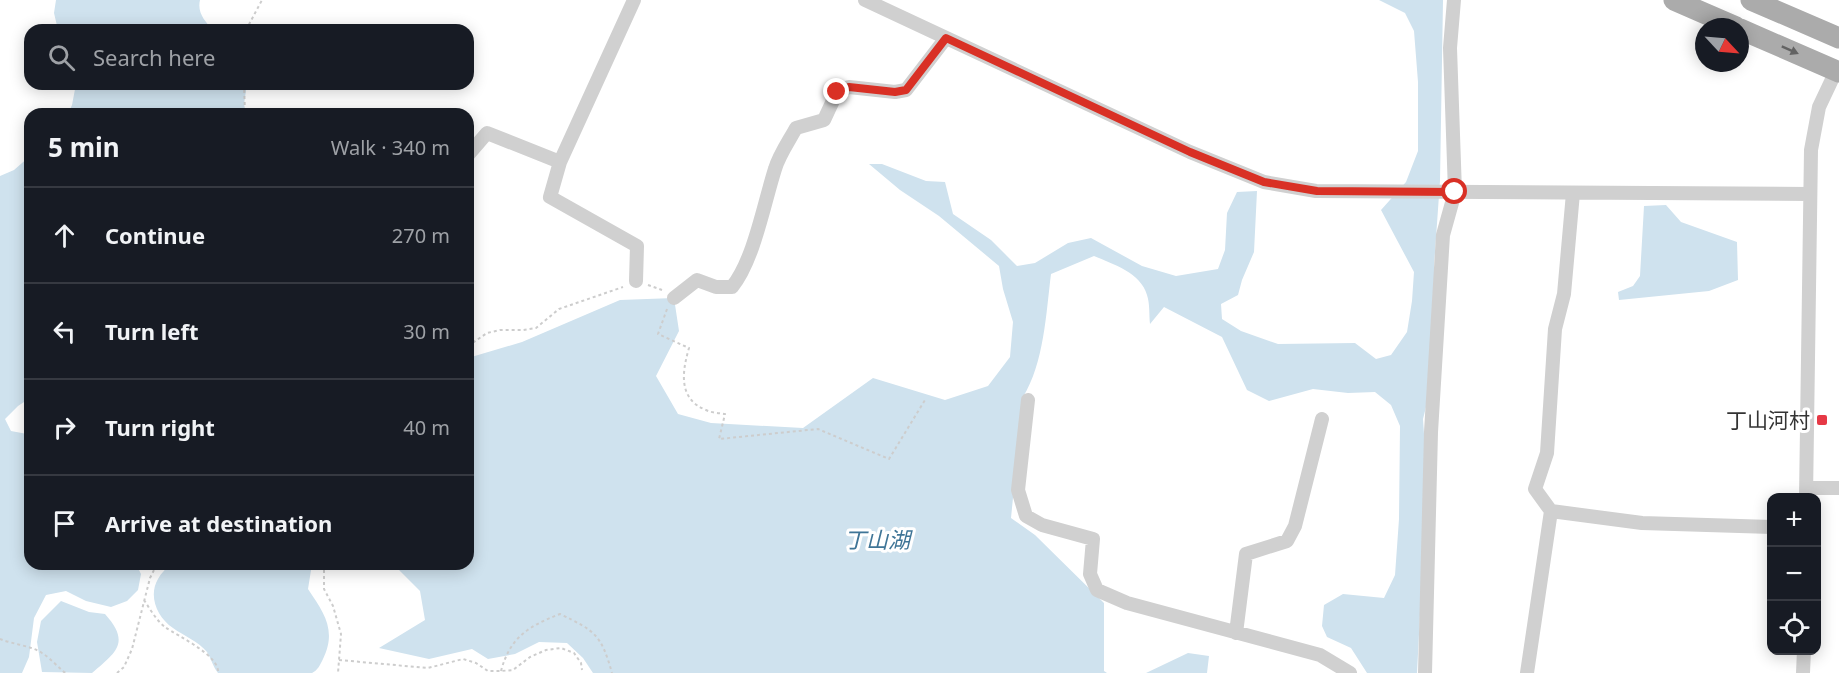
<!DOCTYPE html>
<meta charset="utf-8">
<style>
body{margin:0;font-family:"Noto Sans","Noto Sans SC",sans-serif;background:#242831;color:#f1f3f6}
.controls{position:absolute;right:18px;bottom:18px;display:grid;overflow:hidden;border-radius:12px;box-shadow:0 3px 15px #0003}
.controls button{width:54px;height:54px;display:grid;place-items:center;padding:0;border:0;border-bottom:2px solid #363941;background:#171b24;color:#f1f3f6;font:30px sans-serif}
.compass{position:absolute;left:1695px;top:18px;width:54px;height:54px;border-radius:50%;background:#171b24;box-shadow:0 3px 15px #0003;rotate:116deg}
.stop{position:absolute;width:18px;height:18px;margin:-14px;border:4px solid #d93025;border-radius:50%;background:#fff}
.stop.end{background:#d93025;border-color:#fff;box-shadow:0 2px 6px #0008}
.list{margin:0;padding:0;list-style:none}
h2{display:flex;justify-content:space-between;align-items:center;height:78px;margin:0;padding:0 24px;font-size:26px}
h2 small{font-size:20px;font-weight:400;color:#9ea1a6}
.list li{display:grid;grid-template-columns:39px 1fr auto;gap:18px;align-items:center;box-sizing:border-box;height:96px;padding:0 24px;border-top:2px solid #363941}
.list b{display:block;font-size:22px;white-space:nowrap}
.list em{font-size:20px;font-style:normal;color:#9ea1a6}
.icon{flex:none;width:33px;height:33px;fill:none;stroke:currentColor;stroke-width:2;stroke-linecap:round;stroke-linejoin:round}
.map{position:relative;flex:none;width:1839px;height:673px;overflow:hidden}
.search{position:absolute;background:#171b24;box-shadow:0 3px 15px #0003;left:24px;top:24px;width:450px;height:66px;display:flex;align-items:center;gap:15px;box-sizing:border-box;padding:0 21px;border-radius:18px;color:#9ea1a6;font-size:22px}
.panel{position:absolute;background:#171b24;box-shadow:0 3px 15px #0003;left:24px;top:108px;width:450px;height:462px;border-radius:18px}
.map>svg:first-child{display:block}
.water{fill:#cfe2ee}
.lines{fill:none;stroke-linecap:round;stroke-linejoin:round}
.path{stroke:#cdcdcd;stroke-width:2;stroke-dasharray:3 3;stroke-linecap:butt}
.minor{stroke:#d0d0d0;stroke-width:14}
.primary{stroke:#ababab;stroke-width:21}
.oneway{fill:#636363}
.route{stroke:#d93025;stroke-width:8}
.poi-dot{fill:#e63946;stroke:#fff;stroke-width:2}
.labels{text-anchor:middle;dominant-baseline:central;stroke-width:6;stroke-linejoin:round;paint-order:stroke}
.poi-label{font-size:21px;fill:#333;stroke:#fff;text-anchor:end}
.water-label{font-size:22px;font-style:italic;fill:#3f7597;stroke:#fff}
</style>
<div class="map">
<svg width="1839" height="673" viewBox="0 0 1839 673">
<rect width="100%" height="100%" fill="#fff"/>
<!-- water -->
<path class="water" d="M56 0H200C197 13 205 21 213 30H58L54 13Z
M1379 0H1443L1440 181 1434 266 1441 347 1423 419 1427 479 1417 673H1367L1351 648 1327 637 1322 626 1324 605 1343 594 1384 598 1395 575 1399 519 1400 426 1391 405 1375 392 1348 393 1313 389 1269 401 1247 390 1222 337 1164 307 1150 324C1149 315 1150 304 1147 295 1141 273 1113 264 1094 256L1051 274C1046 314 1044 363 1023 397L1011 518 1035 535 1104 603V671L1107 673H593L583 658 567 643 539 642 515 654 488 659 472 649 429 659 379 648 425 620 420 591 393 564H468V358L522 342 620 300 674 298 679 331 656 376 678 414 711 423 803 428 873 378 945 400 988 386 1010 357 1013 322 1003 289 999 266 939 216 900 190 869 164H882L926 181 945 182 953 214 991 240 1017 266 1035 263 1068 243 1091 238 1142 266 1176 276 1218 269 1225 250 1227 213 1237 192 1257 191 1254 252 1242 280 1238 295 1221 304 1222 319 1241 331 1278 344 1355 343 1376 359 1391 355 1407 332 1412 301 1414 272 1381 210 1406 182 1418 151V82L1414 31 1405 13Z
M76 84H247L244 104 246 114H68L72 105Z
M30 156V398L18 406 5 419 11 431 27 434 30 433V564H136L141 574 138 590 127 601 111 607 86 601 66 591 46 595 34 618 29 657 22 673H0V176L14 170Z
M1666 205 1681 222 1737 242 1738 280 1709 291 1619 300 1618 292 1633 286 1640 276 1644 206Z
M170 564H312L308 589C324 613 337 630 323 659 320 665 318 670 312 673H218C213 667 211 658 207 652 198 641 184 636 173 628 157 617 148 596 158 579 161 573 166 569 170 564Z
M61 601 89 612 105 614C131 643 116 652 92 673L42 672 37 642 41 621Z
M1188 653 1209 656 1207 673H1146Z"/>
<g class="lines">
<!-- path -->
<path class="path" d="M246 30 262 0
M244 84 245 114
M648 285 662 290
M667 309 658 334 689 348C682 372 678 399 706 410 712 413 719 413 725 414L719 439 818 429 889 459 925 400
M468 346 487 333 500 330H523L536 328 559 309 623 287
M324 564V589L333 606 341 634 338 673
M144 600C150 609 156 620 165 627 177 636 220 655 218 673
M0 639C12 644 32 646 42 653 50 658 57 666 64 672L68 673
M339 660 428 668 463 659 476 663 488 671H501L513 670 530 657 546 650 561 648 574 653 581 663 582 670
M501 671C510 637 529 626 560 614 595 631 601 634 612 673
M117 673 124 667 132 649 150 578 157 564"/>
<!-- minor -->
<path class="minor" d="M865 0 1190 152 1264 182 1316 191 1810 194
M468 155 487 133 560 162 634 0
M560 162 550 197 637 246 636 281
M674 298 697 280 716 287H732C754 260 764 203 775 169 779 155 789 141 796 128L824 120 837 92 849 87 895 92 906 90 946 38
M1028 400 1018 490 1026 516 1042 525 1093 539 1090 574 1097 590 1127 603 1320 655 1350 673
M1806 488H1839
M1806 498 1811 150 1819 107 1836 71 1839 70
M1551 511 1642 523 1772 527
M1236 633 1246 554 1287 541 1295 526 1322 419
M1425 673 1431 432 1443 235 1455 192 1450 48 1454 0
M1527 673 1551 511 1535 489 1547 453 1555 329 1564 294 1573 193
M1803 673 1804 650"/>
<!-- primary -->
<path class="primary" d="M1674 0 1736 27
M1751 0 1839 38
M1740 29 1839 72"/>
</g>
<!-- one-way arrows -->
<defs><path id="oneway-solid" d="M-6-.8H1V-3.2L6.5 0L1 3.2V.8H-6Z" transform="scale(1.5)"/></defs>
<use class="oneway" href="#oneway-solid" transform="translate(1790 50) rotate(24)"/>
<g class="lines">
<!-- route -->
<path class="route" d="M837 92 849 87 895 92 906 90 946 38 1190 152 1264 182 1317 191 1455 192"/>
</g>
<!-- markers -->
<rect class="poi-dot" x="1816" y="414" width="12" height="12" rx="3"/>
<g class="labels">
<!-- poi labels -->
<g class="poi-label">
<text x="1810" y="420">丁山河村</text>
</g>
<!-- water labels -->
<g class="water-label">
<text x="877" y="539">丁山湖</text>
</g>
</g>
</svg>
<div class="controls">
<button>+</button>
<button>−</button>
<button><svg class="icon" aria-label="locate" viewBox="0 0 24 24"><circle cx="12" cy="12" r="6"/><path d="M12 2v4M12 18v4M2 12h4M18 12h4"/></svg></button>
</div>
<svg class="compass" viewBox="-18 -18 36 36"><path d="M0-13l5 13h-10z" fill="#e53935"/><path d="M0 13l5-13h-10z" fill="#9ea1a6"/></svg>
<div class="stop" style="left:1455px;top:192px"></div>
<div class="stop end" style="left:837px;top:92px"></div>
<div class="search"><svg class="icon" aria-label="search" viewBox="0 0 24 24"><circle cx="10" cy="10" r="6"/><path d="M15 15l6 6"/></svg>Search here</div>
<section class="panel">
<h2>5 min<small>Walk · 340 m</small></h2>
<ul class="list">
<li><svg class="icon" aria-label="ahead" viewBox="0 0 24 24"><path d="M12 20V5M6 11l6-6 6 6"/></svg><div><b>Continue</b></div><em>270 m</em></li>
<li><svg class="icon" aria-label="left" viewBox="0 0 24 24"><path d="M17 20v-9H6M10 6l-5 5 5 5"/></svg><div><b>Turn left</b></div><em>30 m</em></li>
<li><svg class="icon" aria-label="right" viewBox="0 0 24 24"><path d="M7 20v-9h11M14 6l5 5-5 5"/></svg><div><b>Turn right</b></div><em>40 m</em></li>
<li><svg class="icon" aria-label="arrive" viewBox="0 0 24 24"><path d="M6 21V4h12l-3 4 3 4H6"/></svg><div><b>Arrive at destination</b></div></li>
</ul>
</section>
</div>
